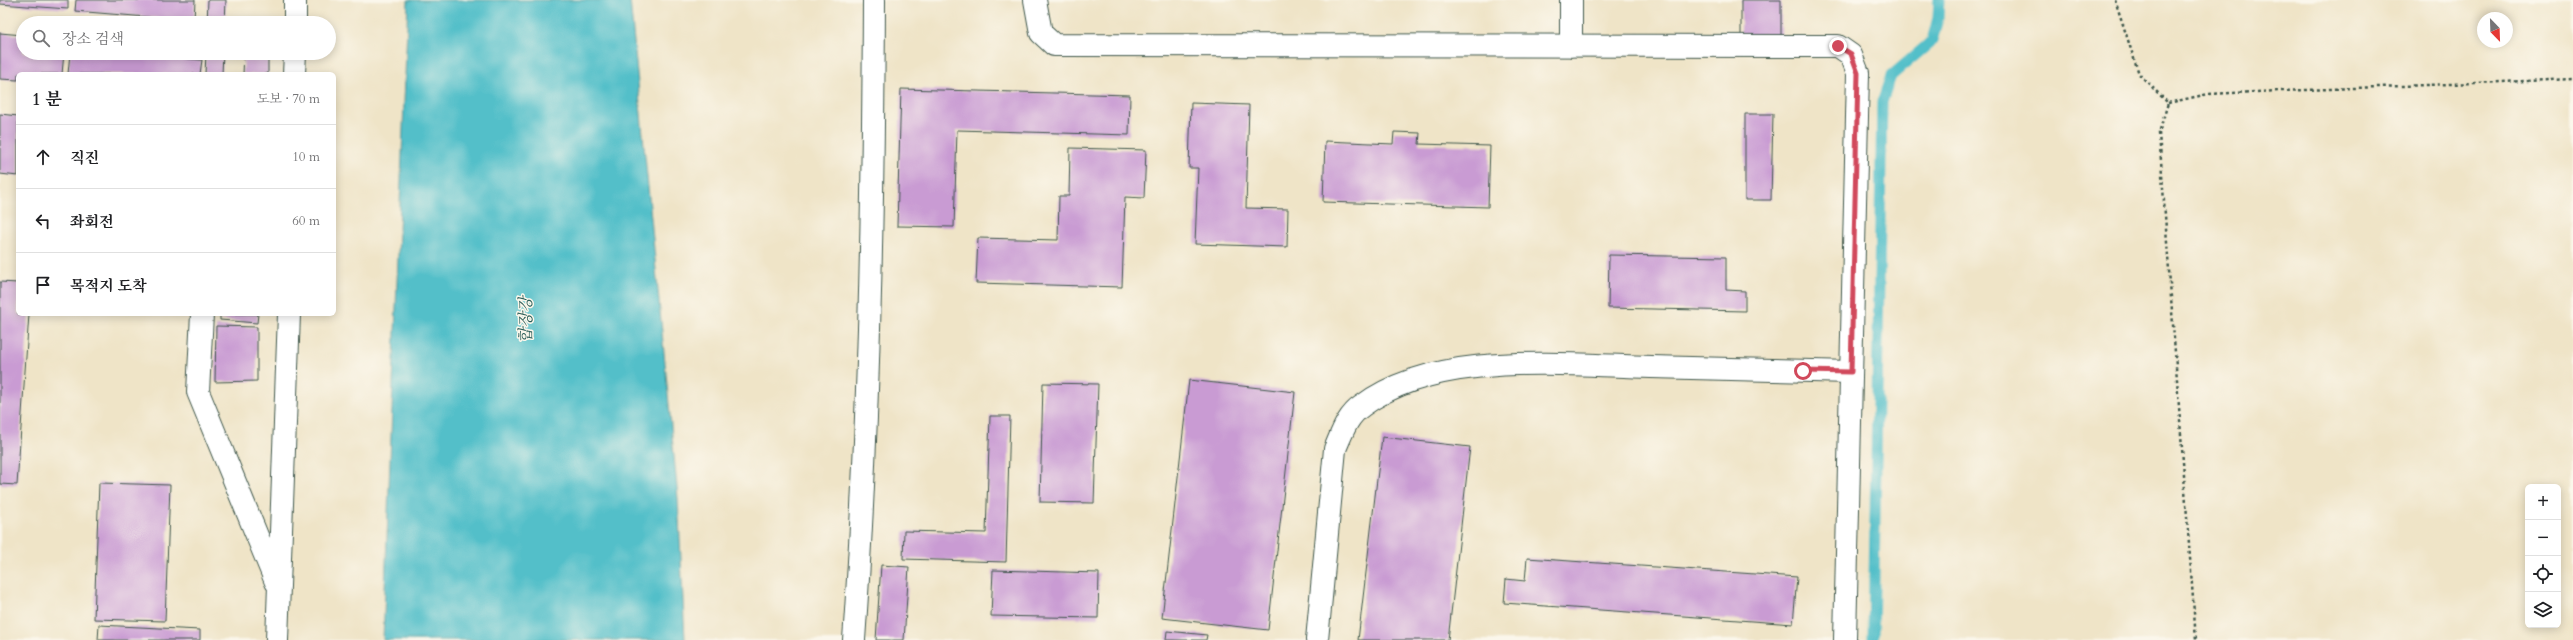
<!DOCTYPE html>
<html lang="ko">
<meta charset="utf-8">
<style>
body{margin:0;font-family:Cardo,"Noto Serif KR",serif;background:#f6f6f6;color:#202124}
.controls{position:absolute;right:12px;bottom:12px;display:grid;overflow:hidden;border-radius:6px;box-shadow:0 2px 10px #0003}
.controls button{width:36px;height:36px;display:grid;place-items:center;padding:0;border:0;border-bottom:1px solid #e0e0e0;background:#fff;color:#202124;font:20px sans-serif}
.compass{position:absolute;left:2477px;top:12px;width:36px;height:36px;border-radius:50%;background:#fff;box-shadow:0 2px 10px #0003;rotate:157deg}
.stop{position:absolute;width:12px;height:12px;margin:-9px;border:3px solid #d1495b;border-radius:50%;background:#fff}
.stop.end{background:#d1495b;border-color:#fff;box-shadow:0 1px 4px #0008}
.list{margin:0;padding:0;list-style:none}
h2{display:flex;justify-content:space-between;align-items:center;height:52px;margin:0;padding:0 16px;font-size:17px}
h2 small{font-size:13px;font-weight:400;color:#757577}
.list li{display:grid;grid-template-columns:26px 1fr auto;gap:12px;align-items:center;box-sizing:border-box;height:64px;padding:0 16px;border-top:1px solid #e0e0e0}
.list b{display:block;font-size:15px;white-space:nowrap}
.list em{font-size:13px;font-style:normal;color:#757577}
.icon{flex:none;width:22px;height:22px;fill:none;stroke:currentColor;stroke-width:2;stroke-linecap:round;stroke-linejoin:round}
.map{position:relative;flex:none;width:2573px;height:640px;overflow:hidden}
.search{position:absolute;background:#fff;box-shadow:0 2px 10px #0003;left:16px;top:16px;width:320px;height:44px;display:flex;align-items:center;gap:10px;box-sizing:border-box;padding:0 14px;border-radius:22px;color:#757577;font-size:15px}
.panel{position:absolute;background:#fff;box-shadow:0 2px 10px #0003;left:16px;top:72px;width:320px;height:244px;border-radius:6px}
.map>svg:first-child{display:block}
.water{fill:#52bfc9;stroke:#387e7e}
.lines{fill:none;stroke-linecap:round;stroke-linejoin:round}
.stream{stroke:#52bfc9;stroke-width:11}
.building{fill:#c99bd3}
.minor-casing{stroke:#3e564a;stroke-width:24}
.path{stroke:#3e564a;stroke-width:2.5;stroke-dasharray:3 3;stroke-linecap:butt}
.minor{stroke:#fff;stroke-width:22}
.route{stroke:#d1495b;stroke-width:5}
.labels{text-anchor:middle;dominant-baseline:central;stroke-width:3;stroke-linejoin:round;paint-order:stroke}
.water-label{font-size:16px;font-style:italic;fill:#2c5e59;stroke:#fbf7ec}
</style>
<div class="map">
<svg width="2573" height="640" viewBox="0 0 2573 640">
<rect width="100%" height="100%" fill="#fbf7ec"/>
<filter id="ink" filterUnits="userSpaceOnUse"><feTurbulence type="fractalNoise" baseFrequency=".025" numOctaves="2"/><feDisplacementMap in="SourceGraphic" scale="8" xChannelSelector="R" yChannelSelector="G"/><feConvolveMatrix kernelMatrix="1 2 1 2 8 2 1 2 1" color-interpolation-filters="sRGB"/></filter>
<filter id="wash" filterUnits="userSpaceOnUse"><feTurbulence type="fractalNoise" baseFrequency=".012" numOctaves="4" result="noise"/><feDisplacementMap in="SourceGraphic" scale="16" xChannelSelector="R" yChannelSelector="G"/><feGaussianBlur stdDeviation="0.9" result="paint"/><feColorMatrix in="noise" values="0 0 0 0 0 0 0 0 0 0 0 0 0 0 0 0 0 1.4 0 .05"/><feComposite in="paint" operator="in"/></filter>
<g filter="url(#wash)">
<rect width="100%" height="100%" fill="#efe4c7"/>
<!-- water -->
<path class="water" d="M408 0H630L678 498 685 640H383Z"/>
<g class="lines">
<!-- stream -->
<path class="stream" d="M1873 640 1882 102 1891 76 1932 41 1938 18 1939 0"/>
</g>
<g id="blocks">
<!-- building -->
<path class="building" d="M0 0H68V9L0 4Z
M76 0H195L194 21 75 11Z
M208 0H226L225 23H207Z
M1741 0H1781V38L1741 37Z
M0 33 23 35V53H64L62 74H18V80L0 79Z
M70 53H117L202 60 200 74H68Z
M206 53H223L222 74H205Z
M244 53H268V74H243Z
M901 89 1130 95 1129 135 957 130 954 227 897 226Z
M1191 103 1249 105 1246 208 1288 209 1287 247 1195 244 1198 168H1189Z
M0 114 18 116V176L0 174Z
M1745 114H1773L1771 200H1745Z
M1394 132 1420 133 1419 144 1490 146 1488 207 1323 202 1325 141 1393 144Z
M1070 148 1146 150 1144 198 1125 197 1122 287 976 283 978 238 1058 240 1059 196H1069Z
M1609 255 1726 257V290L1745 291V311L1608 308Z
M0 282 18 283V314H29L17 485 0 484Z
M220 314H258L257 323 220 320Z
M216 326 257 327V381L215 382Z
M1189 380 1295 392 1268 630 1162 618Z
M1043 383 1098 384 1094 503 1040 502Z
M990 416H1010L1006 562 903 559 904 531 986 533Z
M1382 437 1470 447 1448 640H1358Z
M99 483 170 485 165 621 94 619Z
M1527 558 1797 577 1793 624 1504 603 1506 579 1525 581Z
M881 565 909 567 904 640H876Z
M993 570 1099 573 1098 618 991 616Z
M99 625 200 630V640H98Z
M1167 631 1207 635 1206 640H1166Z"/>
</g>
</g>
<g filter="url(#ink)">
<use href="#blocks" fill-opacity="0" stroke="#3e564a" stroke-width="1"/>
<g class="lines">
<!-- minor casing -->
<g class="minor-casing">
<path id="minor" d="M295 0V23
M1035 0 1041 33 1054 45 1838 46 1851 55 1858 73 1845 640
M1571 46V0
M294 74 295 53
M202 314 198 392 276 582
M277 640 289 314
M854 640C869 427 873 214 874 0
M1317 640 1335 449C1342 433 1347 416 1362 406 1436 350 1563 365 1651 367 1718 369 1784 370 1851 372"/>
</g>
<!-- path -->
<path class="path" d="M2115 0 2139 74 2168 103 2159 133 2196 640
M2168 103 2208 94 2573 79"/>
<!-- minor -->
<use href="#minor" class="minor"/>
</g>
</g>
<g class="lines" filter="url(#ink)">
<!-- route -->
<path class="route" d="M1803 371 1851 372 1858 73 1851 54 1838 46"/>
</g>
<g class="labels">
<!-- water labels -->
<g class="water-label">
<text transform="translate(526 320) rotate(-90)">합장강</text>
</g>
</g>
</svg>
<div class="controls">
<button>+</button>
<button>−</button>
<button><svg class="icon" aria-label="locate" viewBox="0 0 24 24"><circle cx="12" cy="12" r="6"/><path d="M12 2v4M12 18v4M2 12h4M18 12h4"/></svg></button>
<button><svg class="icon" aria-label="layers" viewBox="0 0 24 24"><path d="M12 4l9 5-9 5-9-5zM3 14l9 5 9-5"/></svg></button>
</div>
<svg class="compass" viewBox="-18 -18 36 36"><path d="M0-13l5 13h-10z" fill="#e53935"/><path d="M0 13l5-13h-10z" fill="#757577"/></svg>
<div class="stop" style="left:1803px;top:371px"></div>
<div class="stop end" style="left:1838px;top:46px"></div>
<div class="search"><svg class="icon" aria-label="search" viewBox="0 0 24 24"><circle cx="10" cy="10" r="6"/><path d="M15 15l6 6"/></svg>장소 검색</div>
<section class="panel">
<h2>1 분<small>도보 · 70 m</small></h2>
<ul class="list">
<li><svg class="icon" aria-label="ahead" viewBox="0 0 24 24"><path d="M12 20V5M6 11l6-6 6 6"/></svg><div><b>직진</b></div><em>10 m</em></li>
<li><svg class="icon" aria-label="left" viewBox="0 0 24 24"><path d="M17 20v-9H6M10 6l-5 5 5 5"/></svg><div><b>좌회전</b></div><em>60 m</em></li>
<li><svg class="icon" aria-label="arrive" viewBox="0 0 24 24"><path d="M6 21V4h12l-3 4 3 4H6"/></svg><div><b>목적지 도착</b></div></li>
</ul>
</section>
</div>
